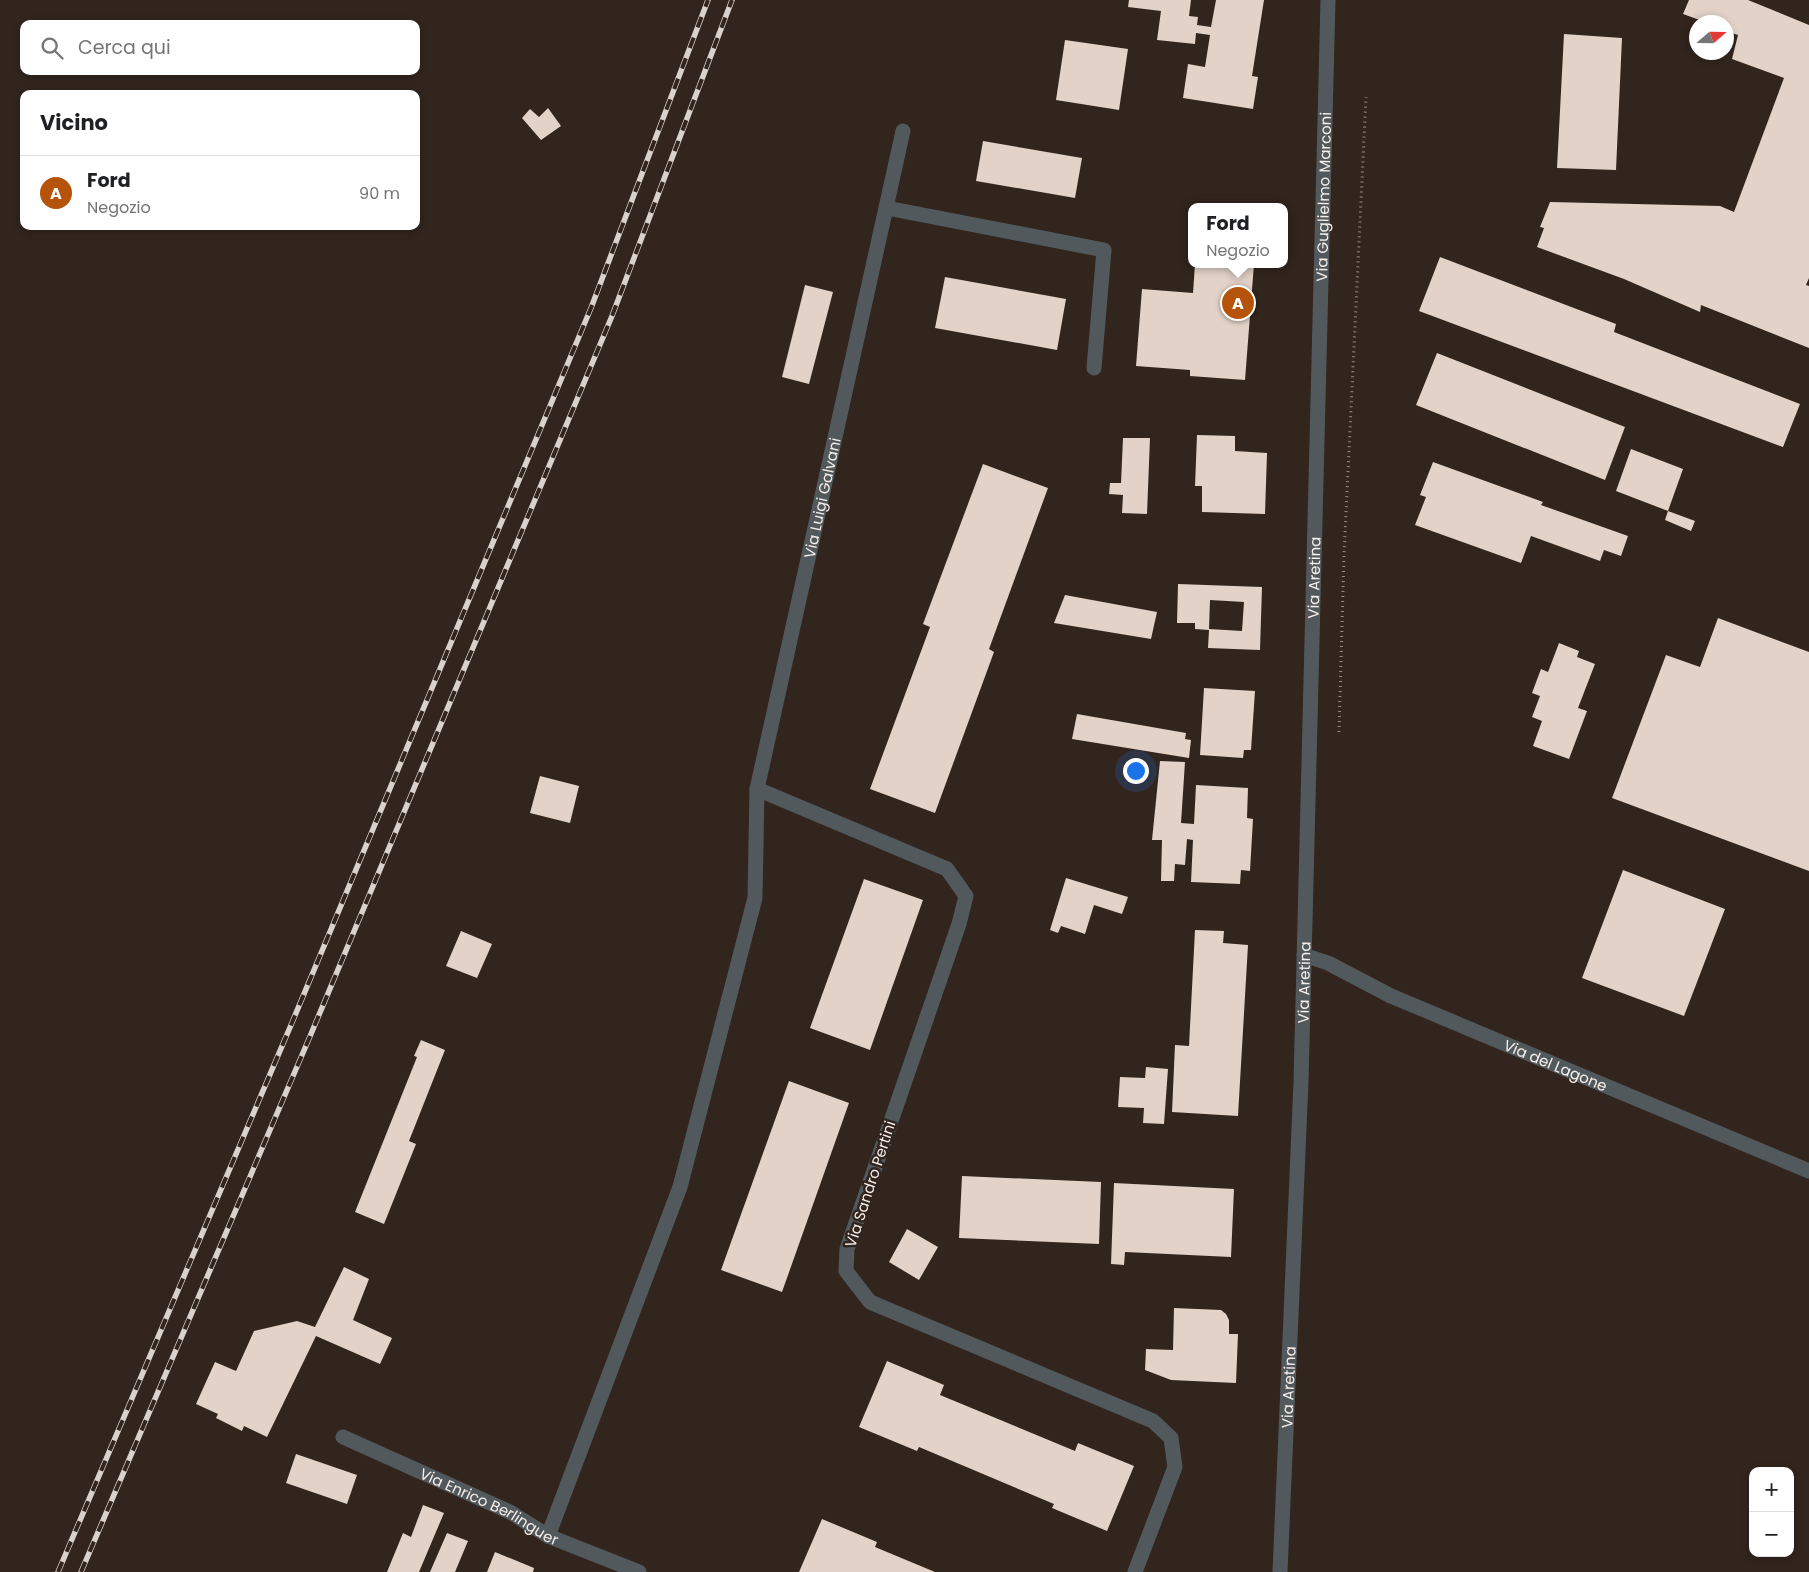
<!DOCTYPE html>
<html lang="it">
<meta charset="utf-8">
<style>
body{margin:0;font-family:Poppins,sans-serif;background:#f6f6f6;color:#202124}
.controls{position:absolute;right:15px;bottom:15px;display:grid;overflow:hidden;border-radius:10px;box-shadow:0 2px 8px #0003}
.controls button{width:45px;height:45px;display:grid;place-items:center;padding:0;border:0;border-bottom:1px solid #e0e0e0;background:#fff;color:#202124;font:25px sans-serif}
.compass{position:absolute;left:1689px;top:15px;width:45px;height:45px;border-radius:50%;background:#fff;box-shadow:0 2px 8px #0003;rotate:70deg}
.you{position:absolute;left:1135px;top:770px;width:18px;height:18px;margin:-12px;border:4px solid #fff;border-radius:50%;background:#1a73e8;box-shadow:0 0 0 8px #1a73e833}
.badge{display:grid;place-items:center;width:32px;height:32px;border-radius:50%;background:#b45309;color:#fff;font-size:16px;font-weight:700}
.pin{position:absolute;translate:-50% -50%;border:2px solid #fff;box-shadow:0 1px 5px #0006}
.popup{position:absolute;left:1188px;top:203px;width:100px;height:65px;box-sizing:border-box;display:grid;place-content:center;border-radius:10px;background:#fff;filter:drop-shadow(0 1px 4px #0005);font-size:16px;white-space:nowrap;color:#757577}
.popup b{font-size:19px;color:#202124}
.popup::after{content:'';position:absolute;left:50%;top:100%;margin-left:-10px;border:10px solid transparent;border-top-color:#fff}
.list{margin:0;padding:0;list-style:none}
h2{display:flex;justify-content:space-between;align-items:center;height:65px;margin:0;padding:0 20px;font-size:21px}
h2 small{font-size:16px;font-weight:400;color:#757577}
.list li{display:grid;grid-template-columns:32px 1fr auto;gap:15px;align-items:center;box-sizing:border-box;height:75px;padding:0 20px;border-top:1px solid #e0e0e0}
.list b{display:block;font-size:19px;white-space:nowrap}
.list p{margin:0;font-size:16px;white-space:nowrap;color:#757577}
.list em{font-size:16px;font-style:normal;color:#757577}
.icon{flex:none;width:28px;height:28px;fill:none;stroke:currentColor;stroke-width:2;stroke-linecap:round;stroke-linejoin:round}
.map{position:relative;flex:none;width:1809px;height:1572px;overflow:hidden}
.search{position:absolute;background:#fff;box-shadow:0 2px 8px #0003;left:20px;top:20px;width:400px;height:55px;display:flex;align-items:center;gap:12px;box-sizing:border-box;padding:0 18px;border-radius:10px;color:#757577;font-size:19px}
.panel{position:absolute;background:#fff;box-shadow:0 2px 8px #0003;left:20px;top:90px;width:400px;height:140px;border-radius:10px}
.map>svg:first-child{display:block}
.building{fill:#e2d2c8;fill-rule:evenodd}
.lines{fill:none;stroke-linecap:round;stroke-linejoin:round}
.path{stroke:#988e88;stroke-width:3;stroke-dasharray:1 4;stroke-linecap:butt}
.minor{stroke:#52595d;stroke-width:15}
.rail-casing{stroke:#d9d1cb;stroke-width:5.5}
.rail{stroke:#31251d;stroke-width:4;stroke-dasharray:11;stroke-linecap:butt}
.labels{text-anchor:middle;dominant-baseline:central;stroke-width:5;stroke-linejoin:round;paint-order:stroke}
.street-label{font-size:15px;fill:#f7efea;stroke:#31251d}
</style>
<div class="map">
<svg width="1809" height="1572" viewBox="0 0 1809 1572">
<rect width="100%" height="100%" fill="#31251d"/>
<!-- building -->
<path class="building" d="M1129 0H1191L1189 16 1198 17 1197 25 1211 27 1216 0H1264L1252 76 1258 77 1253 109 1183 98 1188 64 1205 67 1210 35 1196 33 1195 44 1157 40 1161 11 1128 7Z
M1689 0H1748L1809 25V278L1806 285 1809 286V348L1701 305 1700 312 1624 279 1537 247 1544 228 1540 227 1550 202 1720 206 1734 212 1784 78 1732 59 1738 35 1726 31V22H1705L1683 14Z
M1564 34 1622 38 1616 170 1557 168Z
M1065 40 1128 49 1119 110 1056 100Z
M548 108 561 126 541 140 522 118 530 109 539 117Z
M983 141 1082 158 1075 198 976 181Z
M1440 257 1616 324 1614 332 1800 404 1783 447 1419 311Z
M1195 264H1254L1245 380 1190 376V370L1136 366 1142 289 1193 293Z
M945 277 1066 299 1057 350 935 328Z
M805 285 833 292 809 384 782 377Z
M1437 353 1625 427 1605 480 1416 405Z
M1197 435 1235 436V451L1267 453 1265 514 1202 512V486H1195Z
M1123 438H1150L1147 514 1122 513 1123 495 1109 494 1110 483H1121Z
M1631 449 1683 469 1668 511 1616 491Z
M1433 462 1543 502 1541 505 1628 536 1621 556 1604 550 1600 561 1531 536 1521 563 1415 525 1426 497 1420 495Z
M983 464 1048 488 989 649 994 652 935 813 870 789 930 627 923 624Z
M1668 511 1695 521 1691 531 1665 520Z
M1178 584 1262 587 1260 650 1208 648 1209 630 1195 629V623H1177ZM1210 600 1244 602 1242 631 1209 629Z
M1065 595 1157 612 1151 639 1054 623Z
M1718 618 1809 652V871L1612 798 1666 655 1700 667Z
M1559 643 1579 651 1577 657 1595 664 1578 708 1587 711 1569 759 1533 746 1542 721 1532 717 1540 696 1532 693 1541 669 1548 672Z
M1204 688 1255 691 1251 750H1244L1243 758 1200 755Z
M1077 714 1186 733 1185 739 1191 740 1189 758 1072 739Z
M1160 761 1185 762 1181 823 1194 824 1196 785 1248 788 1247 818 1253 819 1250 871 1241 870 1240 884 1191 882 1193 840 1187 839 1185 865 1175 864 1174 881H1161L1162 840H1152Z
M540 776 579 786 570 823 530 813Z
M1623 870 1725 909 1684 1016 1582 978Z
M1066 878 1128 897 1122 914 1094 905 1085 934 1061 926 1058 933 1050 930Z
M864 879 923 900 870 1050 810 1028Z
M1195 930 1224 931 1223 943 1248 945 1238 1116 1172 1112 1175 1045 1189 1046Z
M461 931 492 944 477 978 446 966Z
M421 1040 445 1050 409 1141 416 1144 384 1224 355 1212 417 1057 414 1056Z
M1146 1067 1168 1069 1164 1124 1143 1123 1144 1108 1118 1107 1120 1077 1145 1078Z
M789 1081 849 1103 782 1292 721 1270Z
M962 1176 1101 1182 1099 1244 959 1238Z
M1114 1183 1234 1189 1231 1257 1125 1252 1124 1265 1111 1264Z
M907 1229 938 1247 919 1280 889 1262Z
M344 1267 369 1279 353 1320 392 1338 380 1364 316 1336 267 1437 244 1426 242 1431 216 1418 218 1414 196 1404 215 1362 236 1371 254 1331 297 1321 315 1327Z
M1174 1308 1221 1310 1226 1314 1229 1320V1334H1238L1236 1383 1171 1380 1145 1370 1146 1349 1173 1350Z
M887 1361 944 1385 940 1395 1075 1451 1078 1443 1134 1466 1107 1531 1052 1508 1054 1504 919 1447 917 1451 859 1427Z
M296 1454 357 1475 347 1504 286 1483Z
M423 1505 444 1513 419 1572H387L403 1533 411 1537Z
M822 1519 877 1542 875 1547 935 1572H799Z
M447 1533 468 1541 455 1572H430Z
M495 1552 534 1568 533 1572H487Z"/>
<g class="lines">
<!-- path -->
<path class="path" d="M1339 732 1344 555 1366 97"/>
<!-- minor -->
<g class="minor">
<path d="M887 208 1104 250 1094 368"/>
<path d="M757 789 947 869 966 896 959 924 847 1249 846 1271 870 1302 1153 1421 1171 1438 1175 1467 1135 1572"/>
<path id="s1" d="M1304 955 1328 963 1391 996 1809 1171"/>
<path id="s2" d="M343 1437 510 1512 548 1536 639 1572"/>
<path id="s3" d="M548 1536 680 1187 755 898 757 789 903 131"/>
<path id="s4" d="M1280 1572 1301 1082 1328 0"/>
</g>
<!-- rail casing -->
<g class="rail-casing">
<path id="rail" d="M58 1572 291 1025 591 308 708 0
M81 1572 311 1034 612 316 732 0"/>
</g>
<!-- rail -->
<use href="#rail" class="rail"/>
</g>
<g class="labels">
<!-- street labels -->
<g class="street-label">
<text stroke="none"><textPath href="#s4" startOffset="1376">Via Guglielmo Marconi</textPath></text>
<text stroke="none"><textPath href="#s3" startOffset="1079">Via Luigi Galvani</textPath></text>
<text stroke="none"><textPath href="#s4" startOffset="995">Via Aretina</textPath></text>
<text stroke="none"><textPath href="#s4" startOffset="590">Via Aretina</textPath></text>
<text stroke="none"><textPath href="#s1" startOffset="275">Via del Lagone</textPath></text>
<text transform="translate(870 1184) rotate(-72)">Via Sandro Pertini</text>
<text stroke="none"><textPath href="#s4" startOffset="185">Via Aretina</textPath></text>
<text stroke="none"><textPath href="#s2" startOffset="162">Via Enrico Berlinguer</textPath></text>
</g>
</g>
</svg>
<div class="controls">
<button>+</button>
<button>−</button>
</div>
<svg class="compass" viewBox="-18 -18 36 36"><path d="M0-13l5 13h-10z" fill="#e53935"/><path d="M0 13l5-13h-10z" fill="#757577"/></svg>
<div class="you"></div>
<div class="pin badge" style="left:1238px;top:303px">A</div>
<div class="popup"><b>Ford</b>Negozio</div>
<div class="search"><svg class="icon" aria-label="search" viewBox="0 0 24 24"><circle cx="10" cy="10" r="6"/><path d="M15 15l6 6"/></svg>Cerca qui</div>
<section class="panel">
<h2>Vicino<small></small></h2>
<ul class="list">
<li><span class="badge">A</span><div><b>Ford</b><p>Negozio</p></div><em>90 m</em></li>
</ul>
</section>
</div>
